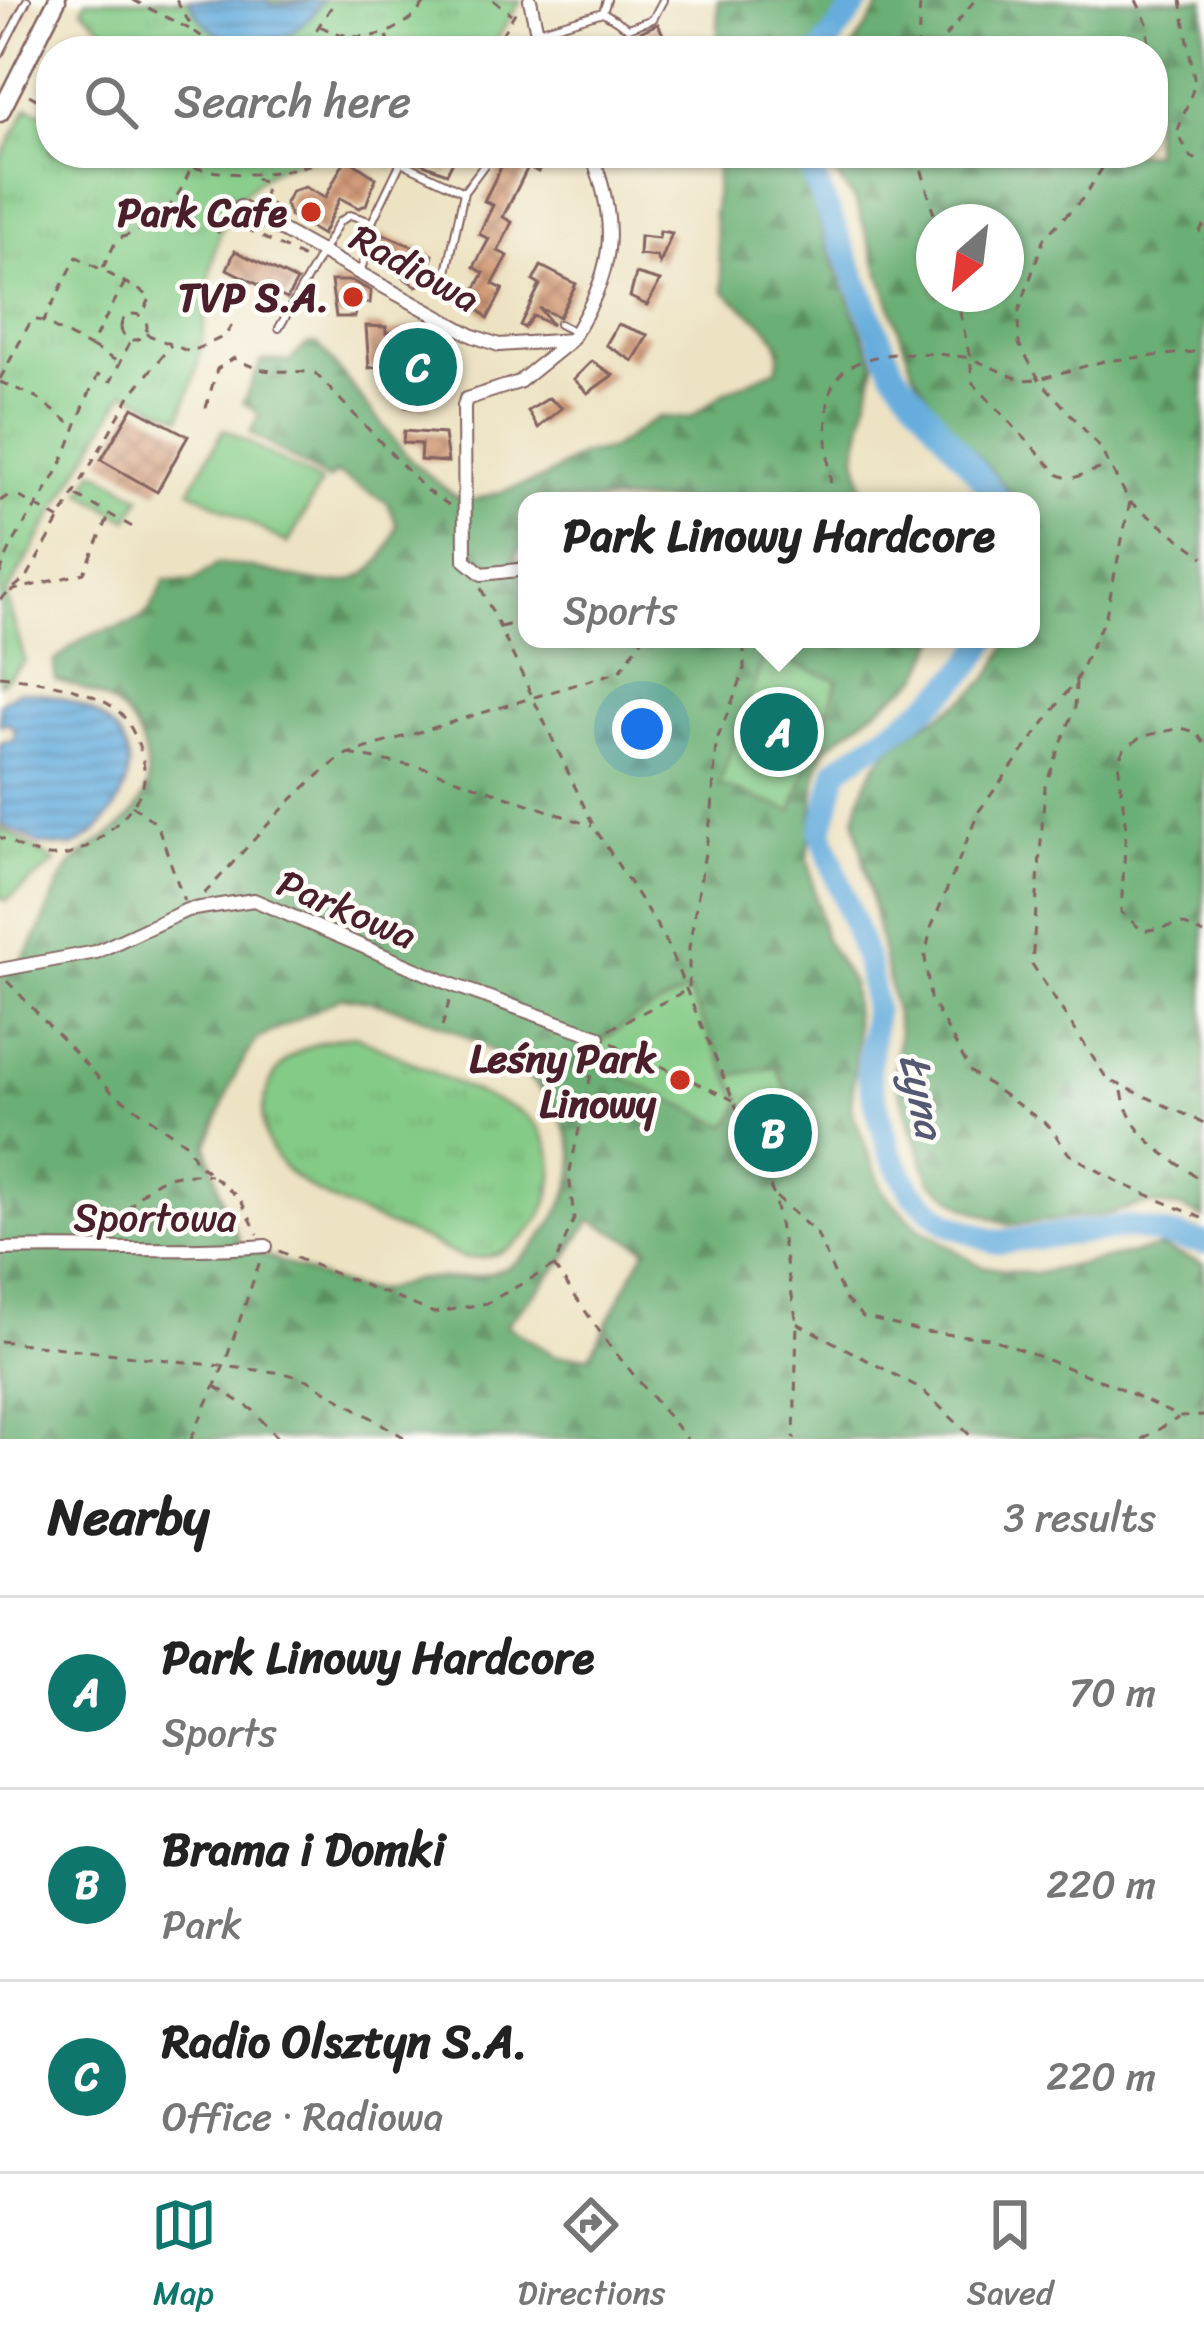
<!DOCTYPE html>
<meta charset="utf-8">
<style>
body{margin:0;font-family:Sriracha,sans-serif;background:#f2f2f2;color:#222}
.compass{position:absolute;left:916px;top:204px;width:108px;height:108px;border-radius:50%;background:#fff;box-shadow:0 3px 9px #0004;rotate:208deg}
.you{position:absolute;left:642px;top:729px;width:42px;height:42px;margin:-30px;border:9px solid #fff;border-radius:50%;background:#1a73e8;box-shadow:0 0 0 18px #1a73e833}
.badge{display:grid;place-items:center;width:78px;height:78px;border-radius:50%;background:#0f766e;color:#fff;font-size:39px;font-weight:700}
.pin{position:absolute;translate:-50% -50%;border:6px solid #fff;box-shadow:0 3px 12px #0006}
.popup{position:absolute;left:518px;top:492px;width:522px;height:156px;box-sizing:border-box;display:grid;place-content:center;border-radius:24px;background:#fff;filter:drop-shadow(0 3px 9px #0005);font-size:39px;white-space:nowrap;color:#767676}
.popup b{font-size:45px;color:#222}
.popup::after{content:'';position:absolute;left:50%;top:100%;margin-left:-24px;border:24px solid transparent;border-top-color:#fff}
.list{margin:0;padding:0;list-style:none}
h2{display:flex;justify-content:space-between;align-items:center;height:156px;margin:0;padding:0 48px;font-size:51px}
h2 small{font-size:39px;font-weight:400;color:#767676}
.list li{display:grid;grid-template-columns:78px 1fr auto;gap:36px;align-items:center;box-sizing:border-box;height:192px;padding:0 48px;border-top:3px solid #e0e0e0}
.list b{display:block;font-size:45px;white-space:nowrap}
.list p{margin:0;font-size:39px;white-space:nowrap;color:#767676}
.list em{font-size:39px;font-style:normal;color:#767676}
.icon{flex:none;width:66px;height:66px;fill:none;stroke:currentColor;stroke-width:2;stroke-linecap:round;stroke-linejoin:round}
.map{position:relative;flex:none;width:1204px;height:1439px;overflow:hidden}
.search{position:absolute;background:#fff;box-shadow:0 3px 9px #0004;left:36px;right:36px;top:36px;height:132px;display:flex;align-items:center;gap:30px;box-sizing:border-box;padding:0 42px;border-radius:48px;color:#767676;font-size:45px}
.sheet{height:732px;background:#fff}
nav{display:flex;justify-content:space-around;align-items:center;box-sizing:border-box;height:168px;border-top:3px solid #e0e0e0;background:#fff;font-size:33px;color:#767676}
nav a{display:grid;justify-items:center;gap:6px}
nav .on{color:#0f766e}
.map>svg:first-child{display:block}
.built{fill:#ecd7ba}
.forest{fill:url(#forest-firs);stroke:#5a6750;stroke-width:3;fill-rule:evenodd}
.park{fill:url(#park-tufts);stroke:#677559;stroke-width:3}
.pitch{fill:#84cb87;stroke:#677559;stroke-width:3}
.water{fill:url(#water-rules);stroke:#586684;stroke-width:3}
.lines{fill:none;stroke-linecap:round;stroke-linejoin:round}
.river{stroke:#66addd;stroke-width:24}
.building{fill:url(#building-cross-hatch)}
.lane-casing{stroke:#836360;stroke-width:10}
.street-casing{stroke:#836360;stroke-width:16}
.secondary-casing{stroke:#836360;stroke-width:21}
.path{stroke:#836360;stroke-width:3;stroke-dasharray:9 9;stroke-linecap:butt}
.lane{stroke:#fff;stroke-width:6}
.street{stroke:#fff;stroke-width:12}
.secondary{stroke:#fff;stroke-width:16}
.poi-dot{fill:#c8321e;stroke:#fdfcf7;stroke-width:4.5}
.labels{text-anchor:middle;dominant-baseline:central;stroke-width:9;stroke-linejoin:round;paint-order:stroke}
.poi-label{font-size:39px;font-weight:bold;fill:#4a1f2b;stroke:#fdfcf7;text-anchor:end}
.street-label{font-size:39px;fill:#4a1f2b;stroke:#fdfcf7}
.water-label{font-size:42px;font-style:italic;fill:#555872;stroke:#fdfcf7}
</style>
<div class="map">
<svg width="1204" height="1439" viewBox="0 0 1204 1439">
<defs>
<pattern id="forest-firs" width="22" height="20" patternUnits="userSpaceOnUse" patternTransform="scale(3)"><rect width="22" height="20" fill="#6baf74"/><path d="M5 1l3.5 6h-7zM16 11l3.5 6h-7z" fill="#5a8e5f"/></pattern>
<pattern id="park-tufts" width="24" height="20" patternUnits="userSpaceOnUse" patternTransform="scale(3)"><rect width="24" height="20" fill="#84cb87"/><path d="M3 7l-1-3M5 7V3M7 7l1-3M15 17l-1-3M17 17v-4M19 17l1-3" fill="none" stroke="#74ae75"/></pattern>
<pattern id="water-rules" width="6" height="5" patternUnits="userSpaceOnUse" patternTransform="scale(3)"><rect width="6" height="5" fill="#66addd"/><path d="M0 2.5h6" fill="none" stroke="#568cb3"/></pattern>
<pattern id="building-cross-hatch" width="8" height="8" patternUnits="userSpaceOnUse" patternTransform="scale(3)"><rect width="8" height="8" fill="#d49c7a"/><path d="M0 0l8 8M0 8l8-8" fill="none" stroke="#ae7f64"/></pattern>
</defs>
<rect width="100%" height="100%" fill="#fdfcf7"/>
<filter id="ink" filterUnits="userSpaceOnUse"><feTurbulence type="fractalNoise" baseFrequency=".00833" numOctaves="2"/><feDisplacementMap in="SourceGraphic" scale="24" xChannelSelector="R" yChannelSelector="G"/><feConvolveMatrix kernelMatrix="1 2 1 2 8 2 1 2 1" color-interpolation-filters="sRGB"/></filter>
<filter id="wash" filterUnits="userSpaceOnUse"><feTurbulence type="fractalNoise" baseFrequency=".004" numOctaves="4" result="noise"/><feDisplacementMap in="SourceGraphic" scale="48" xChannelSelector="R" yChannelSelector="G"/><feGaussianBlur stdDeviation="2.7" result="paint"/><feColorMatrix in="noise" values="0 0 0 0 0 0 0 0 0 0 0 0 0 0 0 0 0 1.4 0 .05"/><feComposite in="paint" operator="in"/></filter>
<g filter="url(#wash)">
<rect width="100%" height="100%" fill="#ede2c2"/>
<!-- built -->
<path class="built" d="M0 0H39L0 76Z"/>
<!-- forest -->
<path class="forest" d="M718 0H847L809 51H718Z
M884 0H1204V1219L1182 1208 1145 1204 1105 1215 1009 1225 965 1207 930 1181 895 1078 899 1030 855 820C874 723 929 738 986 680 996 670 1003 652 1010 639H1031V593L1039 574 1031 501H1018L938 411 913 371 856 203 821 153H1153V51H851ZM1006 222V294H934V222Z
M718 153H799L826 243 875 364 856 455 866 501H527V540L513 558 527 564V639H938L920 677 825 748 817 770 808 858 824 937 852 983 857 1041 851 1108 884 1193 918 1227 981 1266 1033 1274 1161 1247 1204 1264V1439H0V965L19 963C44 935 47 903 66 872 84 842 134 834 148 785 147 720 115 696 56 680L54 662C66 653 80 638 94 634 139 619 144 629 165 580L193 581 217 564C288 564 368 626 397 525L388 503 336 473 328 480 250 433 259 414 243 402 262 361H290L307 344H318L411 461 456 497 474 500 542 479 581 455 609 450 658 417 690 418 725 392 776 369C793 332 746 314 724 291L714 216ZM342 997C406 1003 519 1050 555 1108 562 1119 574 1147 574 1159 576 1195 537 1257 503 1269 477 1279 450 1279 423 1279 399 1279 392 1297 354 1288 316 1278 278 1260 242 1246L224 1207 207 1146 234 1077 256 1040ZM591 1220 646 1248 590 1356H556L506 1325 566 1258Z"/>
<!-- park -->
<path class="park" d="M86 0H521L490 51H102L111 35 82 9Z
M28 107 51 117V153H335C315 158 290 161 272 171 199 215 214 291 198 363 194 381 186 399 181 417L125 392 6 595 25 661 0 684V160Z
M0 827 56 862 7 900 0 898Z
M355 1035C396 1055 437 1074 479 1094 494 1101 516 1107 528 1117 584 1167 539 1263 465 1258 455 1257 442 1247 432 1243 367 1213 234 1182 268 1089 282 1050 317 1041 355 1035Z
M776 1067 796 1109 792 1156 767 1168 729 1076Z"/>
<!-- pitch -->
<path class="pitch" d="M224 429 321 483 288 544 190 490Z
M95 470 141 497 128 520 82 493Z
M765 654 838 680 792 811 719 785Z
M688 991 742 1103 728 1126 579 1057 636 1017Z"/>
<!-- water -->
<path class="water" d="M189 0H266L272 5 322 0C292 56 217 61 189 0Z
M18 691C79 692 158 734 118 803 106 823 93 838 71 847L39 844 0 823V742L12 741 16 731 7 722 0 725V703Z"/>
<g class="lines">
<!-- river -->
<path class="river" d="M822 51 860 0
M804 153 893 370 1000 501
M987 639C957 695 888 734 837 769L821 832 868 965 875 1010 868 1073 889 1151 912 1193 946 1223 996 1242 1129 1227 1204 1243"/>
</g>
<g id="blocks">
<!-- building -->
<path class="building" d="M658 24 666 41 627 51 622 40Z
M419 153H457L447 173 415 161Z
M520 153H547L538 172 528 167 503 217 512 222 498 251 508 256 493 284 503 289 488 318 469 301 484 273 474 267 489 239 479 234 493 205 484 201 507 155 516 160Z
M346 158 376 178 366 205 359 208 340 198 322 235 290 216 285 203 292 191 305 187 325 198Z
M660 231 672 233 660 264 657 257 639 255 640 236 659 238Z
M381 233 433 255 424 283 416 286 392 270 397 261 376 250Z
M235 251 297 281 287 299 227 269Z
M541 266 576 284 559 317 539 308 552 325 533 316 524 328 520 325 540 285 533 281Z
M636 274 660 281 647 305 630 297Z
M331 281H352L371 291 370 303H355V317H336Z
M618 324 648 335 633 361 606 345Z
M366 326 386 327V333L414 328 431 335 429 407H406L407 365 369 368Z
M592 361 613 375 588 393 574 379Z
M549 398 562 408 538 428 528 411Z
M133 407 188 436 157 492 101 460Z
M404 431 444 434 448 462 420 460 421 444 403 443Z"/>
</g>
</g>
<g filter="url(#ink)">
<use href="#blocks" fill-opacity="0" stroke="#836360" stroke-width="3"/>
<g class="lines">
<!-- lane casing -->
<g class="lane-casing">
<path id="lane" d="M603 12 628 28 653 19 663 0
M603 12 607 0
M538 31 603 12
M0 53 27 0
M372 222 401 162 464 192
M446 277 464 192 493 153
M559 324 575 332
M279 328 339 222 350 215 372 222 374 232 360 272"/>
</g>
<!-- street casing -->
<g class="street-casing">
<path id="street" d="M530 0 541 51
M240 207 473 336 499 345 571 340C613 272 621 229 591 153
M527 569 482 574 465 560 464 406 466 399 519 382 570 341
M0 970 96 952 187 910 254 900 453 985 599 1037
M0 1249C89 1246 177 1253 266 1246"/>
</g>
<!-- secondary casing -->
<g class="secondary-casing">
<path id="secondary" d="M0 113 57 0"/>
</g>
<!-- path -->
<path class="path" d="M133 0 193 31
M176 0 195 32 224 51
M493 0 511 14
M1136 0 1147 23 1149 51
M1181 0 1195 84 1177 133 1191 157 1204 163
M320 26C360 47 402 37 427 0
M112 36 128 51
M387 36 392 51
M288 51 313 35 336 0
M492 51 519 6
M918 51 920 0
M934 51 975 0
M29 95 51 107
M142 153C233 181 260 181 351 153
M368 153 388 163
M917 153 936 222
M1112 153 1083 198 1044 238 1018 314 1019 344 1039 379 1098 445 1130 502 1204 557
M255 178 266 184 264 198 280 212
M1204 225 1198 234 1204 239
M217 233 231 221 304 258
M103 268 117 239C166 223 179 199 197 153
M1204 271V301
M125 282 90 347 43 322 77 257C102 270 127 283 151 297L141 316
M956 294 970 358 1021 380 1039 379 1104 361 1204 351
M121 327a13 13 0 1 1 26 0a13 13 0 1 1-26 0Z
M146 334 190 352 225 336 234 322
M92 347 120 363
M0 379 32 319 42 321
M0 382 36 397 71 424
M206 408 217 369 234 358C271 378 276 368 315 373L427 491 454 508
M77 496 136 529
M20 497 60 520
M0 501 12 493
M832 501C830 467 823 432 829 397 839 342 931 352 970 358L973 383 1059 475 1070 479 1105 467
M1130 502 1106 615 1076 680 979 811 931 928 925 957 930 998 971 1072 1049 1126 1069 1154 1120 1183 1204 1219
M0 574C14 529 48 497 65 455 76 427 84 402 98 375L111 381 131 340
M481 588 594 827 663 935 774 1196 797 1323 794 1439
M10 591 84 573 110 514
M0 599 27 577 130 396 171 345
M500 627 527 620
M0 676C40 681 82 685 116 709 133 722 149 763 143 785 136 812 89 854 61 856 38 858 20 848 0 837
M1076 682 1075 708 1045 786 1032 964 1107 1079 1204 1123
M1204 743 1196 732 1181 728 1143 736 1124 749 1118 761 1126 830 1121 912 1143 931 1183 924 1204 934
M349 754 428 769 592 826
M132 805 157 824 184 901
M204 894C249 847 295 788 347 754L620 671 642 639
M7 981 112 1092 188 1145 195 1161 240 1199 258 1234
M442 1027 450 998
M610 1029 689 989V948L712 811 716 742 744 672V639
M612 1043 733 1100
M1122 1091C1130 1139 1169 1155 1204 1183
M776 1197 817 1234 845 1299 863 1317 923 1332 990 1338 1118 1387 1179 1417 1204 1416
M104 1236C145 1193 147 1169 211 1175
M279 1251 434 1313 487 1303 554 1266 574 1219 569 1175 597 1047
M554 1266 609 1345 687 1439
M797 1323 920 1388 974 1439
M0 1341 284 1373 308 1380 407 1439
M216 1387 253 1410 278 1439
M191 1439 225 1363 261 1258
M1142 1439 1178 1418"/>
<!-- lane -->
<use href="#lane" class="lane"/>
<!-- street -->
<use href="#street" class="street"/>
<!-- secondary -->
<use href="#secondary" class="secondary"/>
</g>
</g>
<!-- markers -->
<g class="poi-dot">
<circle cx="311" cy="212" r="12"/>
<circle cx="353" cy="297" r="12"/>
<circle cx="680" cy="1080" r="12"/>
</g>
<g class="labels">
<!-- poi labels -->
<g class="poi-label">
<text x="287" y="212">Park Cafe</text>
<text x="329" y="297">TVP S.A.</text>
<text x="656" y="1058">Leśny Park<tspan x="656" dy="45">Linowy</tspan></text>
</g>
<!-- street labels -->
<g class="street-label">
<text transform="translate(415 268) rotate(29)">Radiowa</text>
<text transform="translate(347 909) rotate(23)">Parkowa</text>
<text x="155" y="1217">Sportowa</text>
</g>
<!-- water labels -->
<g class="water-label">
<text transform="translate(922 1096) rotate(78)">Łyna</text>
</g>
</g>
</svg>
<svg class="compass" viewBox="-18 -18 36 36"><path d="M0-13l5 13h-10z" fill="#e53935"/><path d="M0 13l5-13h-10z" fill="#767676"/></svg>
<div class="you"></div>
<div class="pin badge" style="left:779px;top:732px">A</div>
<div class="popup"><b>Park Linowy Hardcore</b>Sports</div>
<div class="pin badge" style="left:773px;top:1133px">B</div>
<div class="pin badge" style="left:418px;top:367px">C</div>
<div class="search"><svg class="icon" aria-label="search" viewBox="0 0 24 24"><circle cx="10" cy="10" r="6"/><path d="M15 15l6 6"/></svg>Search here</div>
</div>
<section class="sheet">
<h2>Nearby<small>3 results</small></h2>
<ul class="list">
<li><span class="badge">A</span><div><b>Park Linowy Hardcore</b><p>Sports</p></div><em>70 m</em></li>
<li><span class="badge">B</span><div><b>Brama i Domki</b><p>Park</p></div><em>220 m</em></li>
<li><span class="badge">C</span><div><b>Radio Olsztyn S.A.</b><p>Office · Radiowa</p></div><em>220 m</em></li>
</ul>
</section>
<nav>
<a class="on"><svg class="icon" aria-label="map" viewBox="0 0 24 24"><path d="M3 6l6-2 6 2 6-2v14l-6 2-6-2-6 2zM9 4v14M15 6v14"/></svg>Map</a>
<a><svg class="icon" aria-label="directions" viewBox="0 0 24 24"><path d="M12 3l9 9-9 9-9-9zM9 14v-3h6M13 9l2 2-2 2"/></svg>Directions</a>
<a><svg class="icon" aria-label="saved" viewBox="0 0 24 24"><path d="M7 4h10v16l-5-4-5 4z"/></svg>Saved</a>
</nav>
